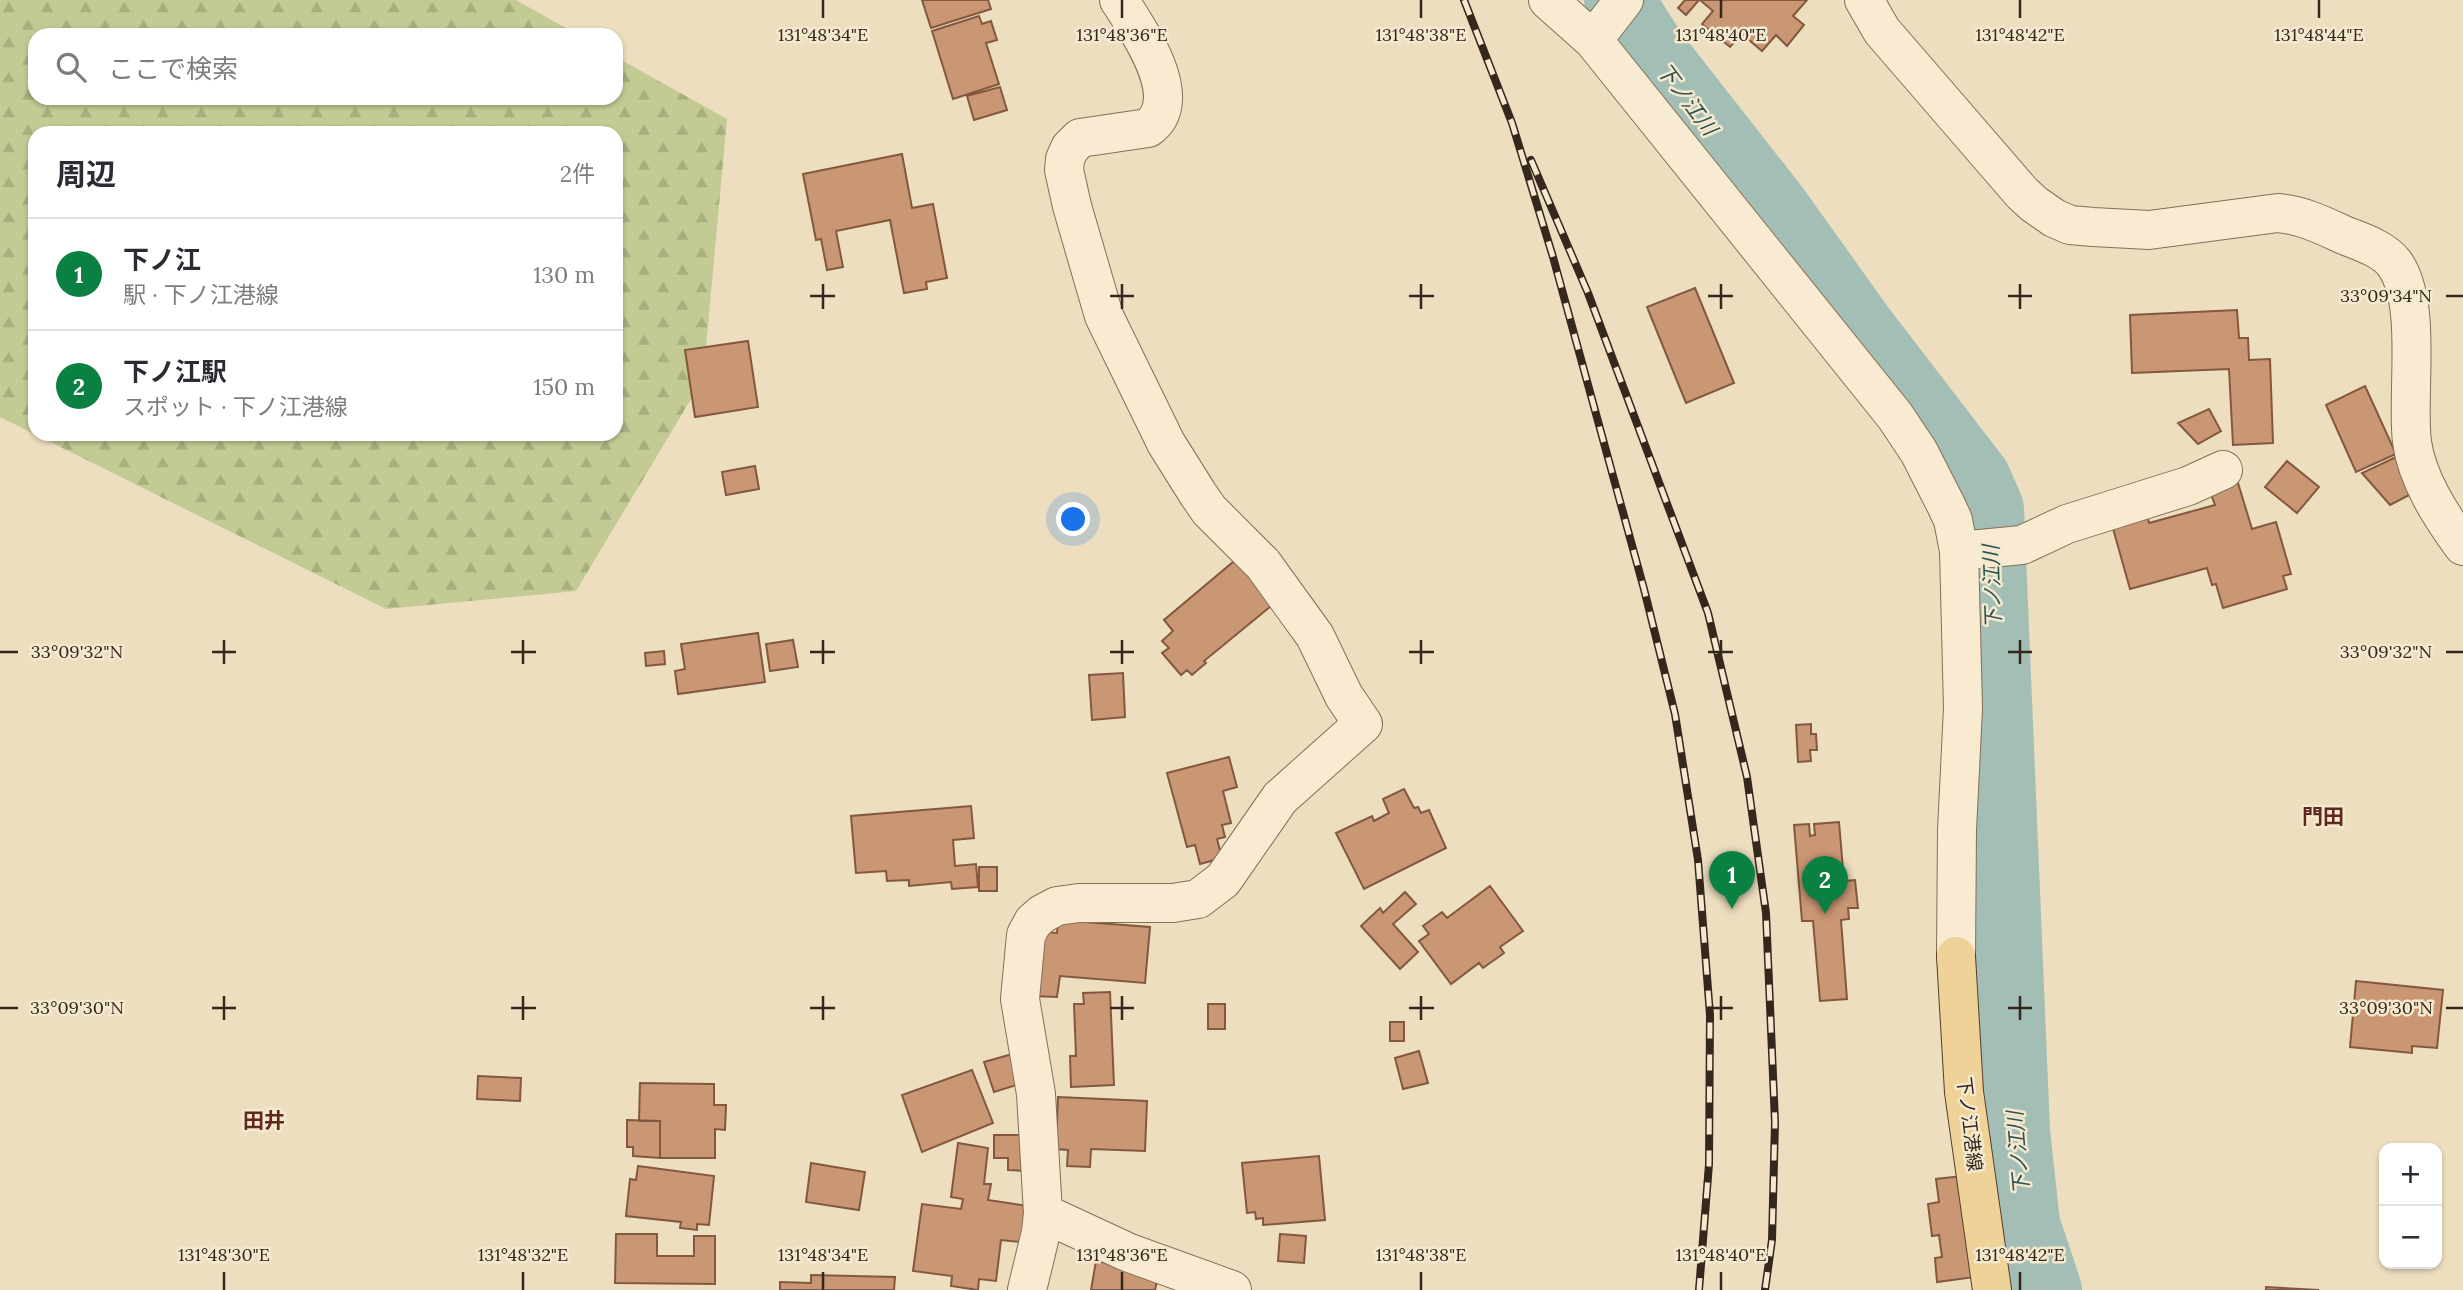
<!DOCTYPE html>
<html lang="ja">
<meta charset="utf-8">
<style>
body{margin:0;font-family:Lora,"Noto Sans JP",serif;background:#f2f2f3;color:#2b2b33}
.controls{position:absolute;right:21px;bottom:21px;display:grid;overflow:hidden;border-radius:14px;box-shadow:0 2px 5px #0004}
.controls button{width:63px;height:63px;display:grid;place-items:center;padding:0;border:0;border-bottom:2px solid #e1e1e2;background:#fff;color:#2b2b33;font:35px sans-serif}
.you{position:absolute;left:1074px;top:520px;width:24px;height:24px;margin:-18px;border:5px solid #fff;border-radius:50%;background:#1a73e8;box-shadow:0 0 0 10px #1a73e833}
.badge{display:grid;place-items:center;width:46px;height:46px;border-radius:50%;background:#0b8043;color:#fff;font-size:23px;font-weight:700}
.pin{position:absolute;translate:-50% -58px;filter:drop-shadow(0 2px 4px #0008)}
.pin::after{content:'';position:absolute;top:37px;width:24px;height:21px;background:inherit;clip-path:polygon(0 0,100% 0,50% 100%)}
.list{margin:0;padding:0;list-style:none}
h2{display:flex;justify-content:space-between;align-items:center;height:91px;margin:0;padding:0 28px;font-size:30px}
h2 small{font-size:23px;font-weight:400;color:#7c7c81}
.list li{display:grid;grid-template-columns:46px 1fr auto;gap:21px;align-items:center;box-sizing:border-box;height:112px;padding:0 28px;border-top:2px solid #e1e1e2}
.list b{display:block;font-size:26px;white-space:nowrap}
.list p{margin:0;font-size:23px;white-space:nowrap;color:#7c7c81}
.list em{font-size:23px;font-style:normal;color:#7c7c81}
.icon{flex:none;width:38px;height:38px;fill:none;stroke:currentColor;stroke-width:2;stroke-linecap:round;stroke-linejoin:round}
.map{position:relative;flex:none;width:2463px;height:1290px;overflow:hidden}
.search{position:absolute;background:#fff;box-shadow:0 2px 5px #0004;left:28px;top:28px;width:595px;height:77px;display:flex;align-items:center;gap:18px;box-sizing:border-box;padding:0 24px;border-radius:21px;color:#7c7c81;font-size:26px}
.panel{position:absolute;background:#fff;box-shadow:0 2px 5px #0004;left:28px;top:126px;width:595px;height:315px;border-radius:21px}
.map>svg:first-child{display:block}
.forest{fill:url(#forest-firs);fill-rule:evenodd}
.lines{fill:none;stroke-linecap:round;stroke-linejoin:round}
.river{stroke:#a2beb5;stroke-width:70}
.building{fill:#ca9775;stroke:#83583e;stroke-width:2}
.minor-casing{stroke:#846f58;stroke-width:40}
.major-casing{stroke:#523d2c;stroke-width:40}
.minor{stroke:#f8ebd2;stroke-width:38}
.major{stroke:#efd297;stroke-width:38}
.rail-casing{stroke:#34271c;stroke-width:8}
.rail{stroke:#f4e8ce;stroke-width:5;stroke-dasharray:16;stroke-linecap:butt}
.ticks{fill:none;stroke:#34271c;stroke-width:2.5}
.labels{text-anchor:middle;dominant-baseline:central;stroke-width:5;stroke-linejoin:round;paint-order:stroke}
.street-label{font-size:19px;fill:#34271c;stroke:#f4e8ce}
.water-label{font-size:21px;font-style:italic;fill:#2c5350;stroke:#f4e8ce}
.neighbourhood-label{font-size:21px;font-weight:bold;fill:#5f291d;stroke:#f4e8ce}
.ticks-label{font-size:18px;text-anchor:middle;fill:#34271c;stroke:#f4e8ce;stroke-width:5;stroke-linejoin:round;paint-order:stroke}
</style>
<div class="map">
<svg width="2463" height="1290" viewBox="0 0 2463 1290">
<defs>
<pattern id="forest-firs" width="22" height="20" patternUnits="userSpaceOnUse" patternTransform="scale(1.75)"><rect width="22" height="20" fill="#c4ca94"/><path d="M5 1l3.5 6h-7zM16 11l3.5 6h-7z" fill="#a9ae7f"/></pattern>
</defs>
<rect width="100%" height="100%" fill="#ecdebf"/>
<!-- forest -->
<path class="forest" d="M0 0H516L578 35H35V98H616V57L727 119 703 379 576 591 386 609 0 417ZM35 133H616V434H35Z"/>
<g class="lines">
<!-- river -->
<path class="river" d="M1619 0 1652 52 1775 209 1860 328 1976 479 1989 509 2015 1131 2025 1224 2047 1290"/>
</g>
<!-- building -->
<path class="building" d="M922 0H988L991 9 931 28Z
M1685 0H1699L1686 15 1678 8Z
M1700 0H1807L1793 16 1804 25 1787 46 1776 35 1762 51 1742 34 1730 47 1702 24 1713 11Z
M979 16 982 24 991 21 997 40 986 43 999 84 953 99 932 31Z
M1000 87 1007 110 974 120 967 96Z
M902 154 912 208 933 204 947 278 926 282 927 289 904 293 890 220 836 231 843 267 827 270 821 239 816 240 803 174Z
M1695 288 1734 383 1686 403 1647 307Z
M2237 310 2239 338H2248L2249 360 2270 359 2273 443 2233 445 2229 369 2132 373 2130 315Z
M748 341 758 407 695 417 685 350Z
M2365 386 2396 454 2356 472 2326 405Z
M2209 409 2221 431 2198 444 2178 423Z
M2396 457 2415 492 2390 505 2362 473Z
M2287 461 2319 487 2297 513 2265 487Z
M755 466 759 489 726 495 722 472Z
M2238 483 2252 529 2276 522 2291 574 2283 576 2287 589 2223 608 2216 584 2212 585 2207 568 2130 589 2112 525 2147 514 2149 523 2215 505 2210 491Z
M1239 557 1276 602 1204 661 1206 663 1192 675 1187 670 1181 675 1162 653 1169 648 1162 641 1173 631 1164 620Z
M758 633 765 682 678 694 675 671 685 669 681 644Z
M793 640 798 667 770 671 766 644Z
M664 651 665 664 646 666 645 653Z
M1123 673 1125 717 1092 720 1089 675Z
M1811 724V734H1816L1817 750H1810L1811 761 1798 762 1796 725Z
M1229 757 1237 787 1223 791 1231 823 1222 825 1225 837 1217 839 1222 858 1200 864 1195 845 1187 847 1167 773Z
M1404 789 1414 808 1418 807 1421 813 1429 810 1446 848 1364 889 1336 833 1372 816 1374 821 1389 813 1383 799Z
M971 806 974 838 953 840 955 866 976 864 978 887 952 889 951 882 909 886V880L887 881 886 871 856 873 851 816Z
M1839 822 1844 881 1855 880 1858 908H1848L1849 919 1841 920 1847 999 1820 1001 1813 921H1802L1794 825 1809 824 1810 836 1815 835 1814 824Z
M979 867H997V891H979Z
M1490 886 1523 931 1500 947 1504 953 1483 968 1479 963 1451 984 1419 941 1429 934 1423 926 1442 912 1447 918Z
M1405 892 1416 904 1393 924 1418 952 1400 969 1361 926 1380 908 1383 913Z
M1058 920 1150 927 1145 983 1060 976 1057 997 1032 996 1036 931 1057 933Z
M2356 981 2443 990 2437 1048 2412 1046V1053L2350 1047Z
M1110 992 1114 1085 1071 1087 1070 1056H1076L1074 1004H1084L1083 993Z
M1208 1004H1225V1029H1208Z
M1390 1022H1404V1041H1390Z
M1419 1051 1428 1083 1403 1089 1395 1058Z
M1016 1053 1026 1082 994 1092 984 1062Z
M972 1070 993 1123 922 1152 902 1095Z
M478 1076 521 1078 520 1101 477 1099Z
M640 1083 714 1084V1105H726L725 1130 715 1129V1158H660V1121H639Z
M1058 1097 1147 1101 1145 1151 1091 1149 1090 1167 1067 1166 1068 1150 1056 1149Z
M627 1120 660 1121V1158L633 1156V1147H627Z
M994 1135H1027V1171L1008 1170V1158H994Z
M958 1143 988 1148 984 1184H991L988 1200 1028 1206 1021 1242 1001 1240 996 1281 979 1279 978 1290 951 1286 952 1276 913 1271 922 1204 961 1209 963 1199 951 1197Z
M1319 1156 1325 1220 1263 1225V1218L1256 1219 1255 1212 1247 1213 1242 1163Z
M811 1163 865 1172 859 1210 806 1202Z
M638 1166 714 1176 709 1225 697 1224V1230L680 1228 681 1222 626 1216 630 1179 636 1180Z
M1962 1176 1975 1277 1937 1282 1935 1258 1942 1257 1939 1235 1932 1236 1928 1204 1939 1202 1936 1179Z
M616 1234H657V1256H694V1236H715V1284L615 1283Z
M1280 1234 1306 1236 1304 1263 1278 1261Z
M1096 1261 1159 1272 1155 1290H1091Z
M811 1275 895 1277 894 1290H780V1282L811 1283Z
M2266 1287 2319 1290H2266Z"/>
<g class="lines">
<!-- minor casing -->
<g class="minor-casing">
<path id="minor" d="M1119 0C1138 29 1188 100 1148 128L1080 138 1070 148 1065 159 1064 170 1072 206 1104 316 1166 443 1198 494 1209 510 1263 564 1315 636 1344 696 1363 724 1280 798 1223 880 1198 899 1173 903H1079L1057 906 1042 914 1033 922 1026 935 1020 999 1036 1094 1043 1213 1127 1252 1232 1290
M1548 0 1593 40 1895 416 1919 452 1946 505 1953 520 1959 551 1963 708 1957 830 1956 956
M1864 0 1882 31 2022 193 2034 204 2054 218 2070 225 2093 227 2149 230 2278 213C2302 215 2322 225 2344 235 2361 242 2382 248 2394 263 2423 302 2406 394 2412 442 2417 479 2441 516 2463 546
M1593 40 1624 0
M1959 551 2022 545 2067 524 2188 486 2223 470
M1027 1290 1041 1232 1043 1213"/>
</g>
<!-- major casing -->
<g class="major-casing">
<path id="major" d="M1956 956 1964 1092 1992 1290"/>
</g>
<!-- minor -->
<use href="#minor" class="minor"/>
<!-- major -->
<use href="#major" class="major"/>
<!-- rail casing -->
<g class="rail-casing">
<path id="rail" d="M1464 0 1512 123 1553 257 1644 589 1675 714 1698 860 1710 1015 1709 1164 1699 1290
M1531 160 1588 293 1708 613 1747 777 1766 913 1775 1122 1772 1240 1765 1290"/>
</g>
<!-- rail -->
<use href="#rail" class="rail"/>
</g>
<!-- ticks -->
<path class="ticks" d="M823 0V18M1122 0V18M1421 0V18M1721 0V18M2020 0V18M2319 0V18M823 284V309M1122 284V309M1421 284V309M1721 284V309M2020 284V309M810 296H835M1110 296H1134M1409 296H1434M1708 296H1733M2008 296H2032M2446 296H2463M224 640V664M523 640V664M823 640V664M1122 640V664M1421 640V664M1721 640V664M2020 640V664M0 652H18M212 652H236M511 652H536M810 652H835M1110 652H1134M1409 652H1434M1708 652H1733M2008 652H2032M2446 652H2463M224 996V1020M523 996V1020M823 996V1020M1122 996V1020M1421 996V1020M1721 996V1020M2020 996V1020M0 1008H18M212 1008H236M511 1008H536M810 1008H835M1110 1008H1134M1409 1008H1434M1708 1008H1733M2008 1008H2032M2446 1008H2463M224 1272V1290M523 1272V1290M823 1272V1290M1122 1272V1290M1421 1272V1290M1721 1272V1290M2020 1272V1290"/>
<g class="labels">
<!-- street labels -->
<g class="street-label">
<text transform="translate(1970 1124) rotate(83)">下ノ江港線</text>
</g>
<!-- water labels -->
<g class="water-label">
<text transform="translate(1687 99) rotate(53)">下ノ江川</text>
<text transform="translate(1992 587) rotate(-92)">下ノ江川</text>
<text transform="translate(2018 1153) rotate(-95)">下ノ江川</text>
</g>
<!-- neighbourhood labels -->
<g class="neighbourhood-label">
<text x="2323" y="816">門田</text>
<text x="264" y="1120">田井</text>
</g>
</g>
<g class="ticks-label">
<text x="823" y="41">131°48'34"E</text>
<text x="1122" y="41">131°48'36"E</text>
<text x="1421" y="41">131°48'38"E</text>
<text x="1721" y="41">131°48'40"E</text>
<text x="2020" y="41">131°48'42"E</text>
<text x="2319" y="41">131°48'44"E</text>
<text x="2386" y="302">33°09'34"N</text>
<text x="77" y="658">33°09'32"N</text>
<text x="2386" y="658">33°09'32"N</text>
<text x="77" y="1014">33°09'30"N</text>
<text x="2386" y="1014">33°09'30"N</text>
<text x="224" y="1261">131°48'30"E</text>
<text x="523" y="1261">131°48'32"E</text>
<text x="823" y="1261">131°48'34"E</text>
<text x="1122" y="1261">131°48'36"E</text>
<text x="1421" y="1261">131°48'38"E</text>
<text x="1721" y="1261">131°48'40"E</text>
<text x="2020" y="1261">131°48'42"E</text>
</g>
</svg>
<div class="controls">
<button>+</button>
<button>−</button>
</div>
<div class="you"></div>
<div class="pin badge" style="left:1732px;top:909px">1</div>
<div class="pin badge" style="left:1825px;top:914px">2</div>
<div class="search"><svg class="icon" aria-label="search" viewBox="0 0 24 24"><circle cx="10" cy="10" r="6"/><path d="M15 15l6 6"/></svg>ここで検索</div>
<section class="panel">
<h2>周辺<small>2件</small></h2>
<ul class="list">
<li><span class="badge">1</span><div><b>下ノ江</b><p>駅 · 下ノ江港線</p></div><em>130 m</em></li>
<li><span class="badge">2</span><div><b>下ノ江駅</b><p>スポット · 下ノ江港線</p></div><em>150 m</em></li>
</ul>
</section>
</div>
